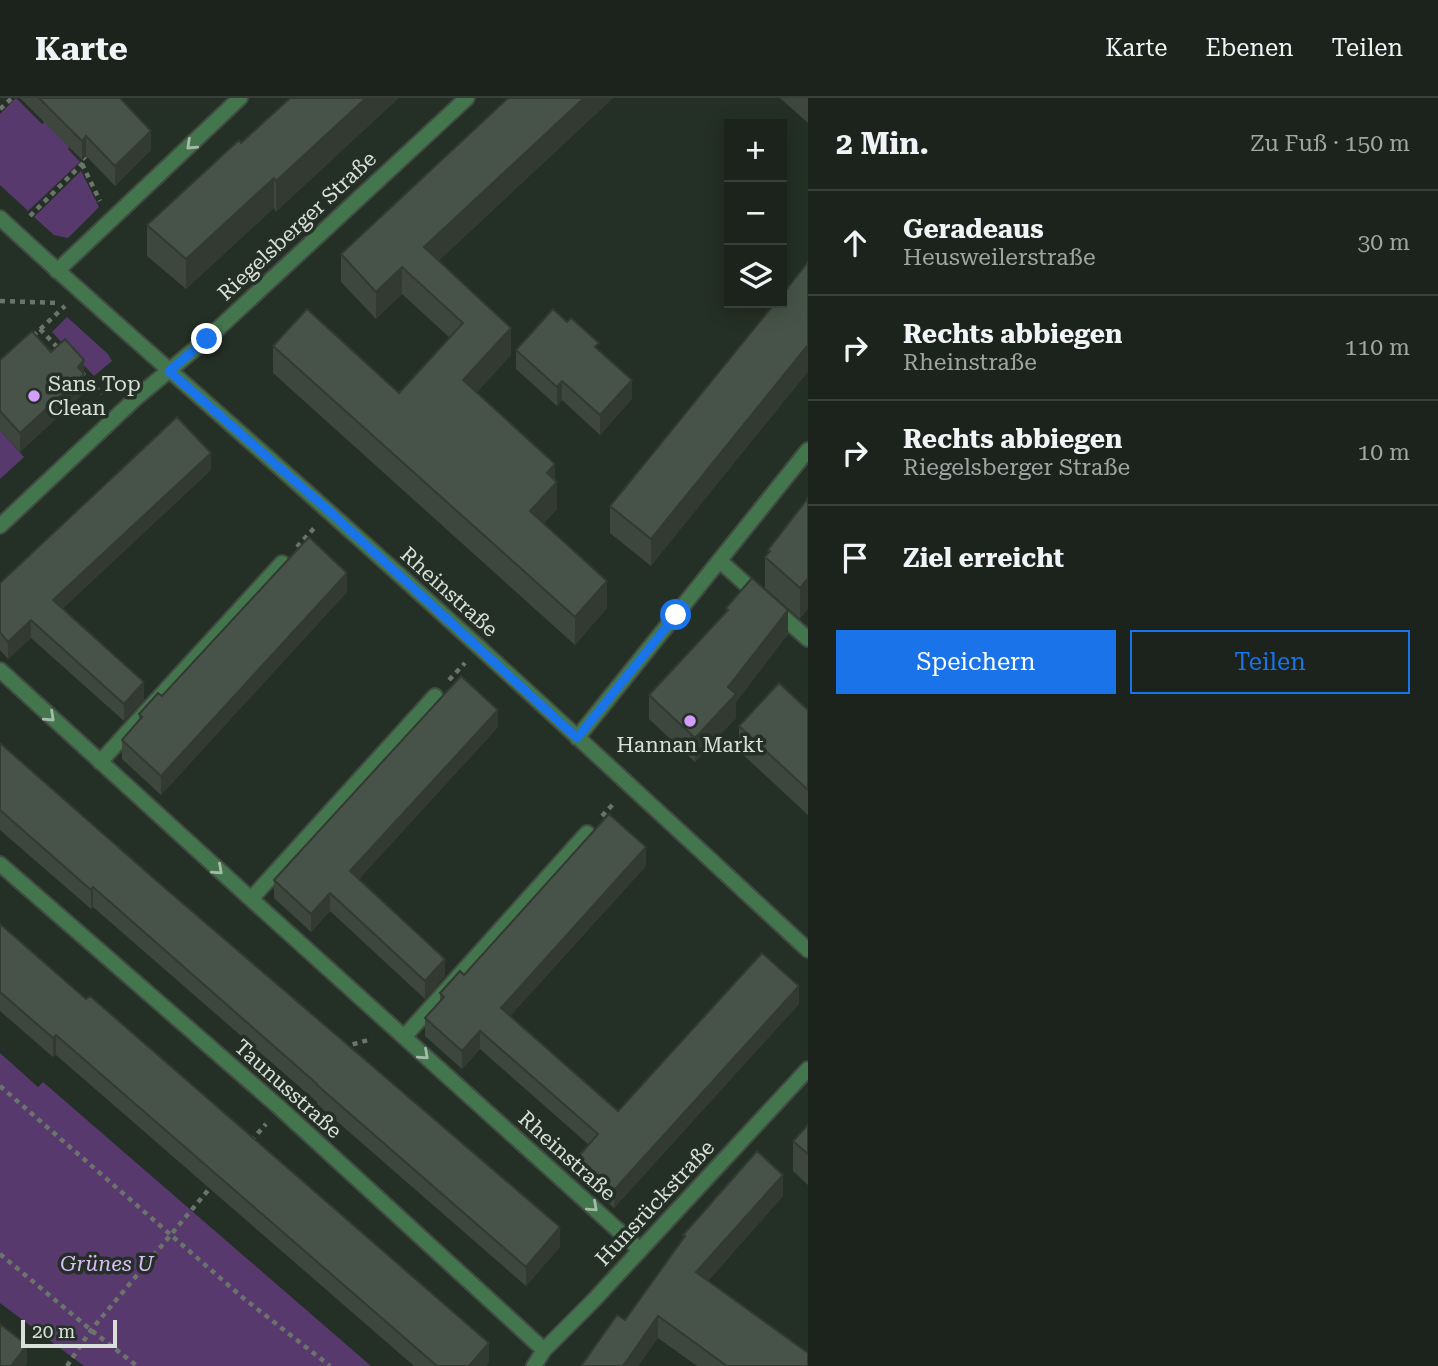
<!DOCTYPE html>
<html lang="de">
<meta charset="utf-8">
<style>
body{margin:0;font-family:"Roboto Serif",serif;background:#242b25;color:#f1f3f6}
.controls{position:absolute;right:21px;top:21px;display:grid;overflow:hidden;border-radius:0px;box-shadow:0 4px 18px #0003}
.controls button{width:63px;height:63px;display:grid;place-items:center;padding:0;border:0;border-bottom:2px solid #39403b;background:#1b231c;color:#f1f3f6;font:35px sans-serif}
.scale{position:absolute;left:21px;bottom:18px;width:96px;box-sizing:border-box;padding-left:7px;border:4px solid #d9e0d9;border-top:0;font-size:19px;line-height:24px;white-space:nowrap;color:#d9e0d9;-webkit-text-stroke:5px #242f25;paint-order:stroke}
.stop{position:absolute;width:21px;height:21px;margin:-16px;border:5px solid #1a73e8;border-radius:50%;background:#fff}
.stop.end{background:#1a73e8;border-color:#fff;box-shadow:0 2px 7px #0008}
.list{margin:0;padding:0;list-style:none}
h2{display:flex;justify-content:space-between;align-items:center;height:91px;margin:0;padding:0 28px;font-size:30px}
h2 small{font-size:23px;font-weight:400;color:#a0a4a3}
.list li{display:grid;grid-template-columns:46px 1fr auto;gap:21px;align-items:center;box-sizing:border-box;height:105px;padding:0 28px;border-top:2px solid #39403b}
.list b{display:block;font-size:26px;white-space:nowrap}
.list p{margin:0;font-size:23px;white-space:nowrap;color:#a0a4a3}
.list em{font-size:23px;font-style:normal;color:#a0a4a3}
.actions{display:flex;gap:14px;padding:21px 28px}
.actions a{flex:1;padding:16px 0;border:2px solid #1a73e8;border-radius:0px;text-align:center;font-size:24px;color:#1a73e8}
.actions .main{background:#1a73e8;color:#fff}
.icon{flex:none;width:38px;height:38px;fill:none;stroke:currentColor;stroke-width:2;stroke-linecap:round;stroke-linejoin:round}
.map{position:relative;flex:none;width:808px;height:1268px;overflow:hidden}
header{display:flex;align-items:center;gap:42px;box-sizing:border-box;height:98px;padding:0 35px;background:#1b231c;border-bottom:2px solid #39403b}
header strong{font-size:33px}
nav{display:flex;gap:38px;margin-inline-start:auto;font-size:24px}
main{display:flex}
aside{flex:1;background:#1b231c}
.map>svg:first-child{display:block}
.green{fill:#58396e}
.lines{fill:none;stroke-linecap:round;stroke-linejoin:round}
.lane-casing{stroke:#414b42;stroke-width:18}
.street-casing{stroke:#414b42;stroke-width:18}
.path{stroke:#6a746b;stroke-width:4.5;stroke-dasharray:5 5;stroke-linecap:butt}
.lane{stroke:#44764d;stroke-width:14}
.street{stroke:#44764d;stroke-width:14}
.wall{fill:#3d473e}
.shaded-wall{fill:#323a32}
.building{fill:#475348;stroke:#323a32;stroke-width:2}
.oneway{stroke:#a5bba8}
.route{stroke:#1a73e8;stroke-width:9}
.poi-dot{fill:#d49cfc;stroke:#242f25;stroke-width:2.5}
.labels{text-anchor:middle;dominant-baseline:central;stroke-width:7;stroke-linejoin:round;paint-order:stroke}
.street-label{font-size:21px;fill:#d9e0d9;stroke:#242f25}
.poi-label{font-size:21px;fill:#d9e0d9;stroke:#242f25;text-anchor:start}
.park-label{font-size:21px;font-style:italic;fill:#ddbaf9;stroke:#242f25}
</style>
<header>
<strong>Karte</strong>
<nav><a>Karte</a><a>Ebenen</a><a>Teilen</a></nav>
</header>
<main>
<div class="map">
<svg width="808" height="1268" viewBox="0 0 808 1268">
<rect width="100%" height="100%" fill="#242f25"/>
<!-- green -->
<path class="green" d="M16 0 42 26 48 21 72 46 68 51 80 64 28 113 0 87V16Z
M81 73 99 109 68 140 54 137 34 119Z
M67 219 108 256 112 263 94 278 52 234Z
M0 332 24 359 0 381Z
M0 955 38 989 43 984 371 1268H84L0 1205Z"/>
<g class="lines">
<!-- lane casing -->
<g class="lane-casing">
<path id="lane" d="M57 173 240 0
M720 463 760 499
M775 512 808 541
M0 572 251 801 640 1152
M100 664 282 465
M251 801 435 598
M404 939 587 735"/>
</g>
<!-- street casing -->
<g class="street-casing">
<path id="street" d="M0 120C107 219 218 314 327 412 489 556 649 705 808 852
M0 428 136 300 207 241 467 0
M577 640 808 352
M0 766 280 1010 544 1252
M534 1268 544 1252 593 1203 808 971"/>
</g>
<!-- path -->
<path class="path" d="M0 11 12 0
M82 66 100 103
M30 118 86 62 84 60
M0 203 60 205
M40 231 61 253
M33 238 65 208
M81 274 102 296
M297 449 315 429
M449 582 465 565
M602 718 615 704
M343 949 372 941
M0 988 242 1199 330 1268
M251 1043 266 1026
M0 1156 91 1232 137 1268
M67 1268 91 1232 210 1090"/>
<!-- lane -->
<use href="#lane" class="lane"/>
<!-- street -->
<use href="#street" class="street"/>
</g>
<!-- wall -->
<path class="wall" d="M20 0H120L151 52 115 88 86 58 82 62Z
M290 0 276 114 274 110 186 191 147 158V127L241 45Z
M613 0 438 163 511 257 477 294 555 382 557 411 544 425 607 510 575 547 273 275V248L399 295 450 240 402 196 376 221 341 184V156Z
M780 0H808V25Z
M808 164 651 468 610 435V408Z
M516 252 599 253 632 301 600 337 562 302 557 308 516 271Z
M0 262 84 295 20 354 0 332Z
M211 372 62 511 144 602 124 623 31 540 8 561 0 552V485Z
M808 400 800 521 765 490V459L768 455V452Z
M347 494 161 697 122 661V642L139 623V616L162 598Z
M726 510 788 536 736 604V620L695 664 649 621V597L726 514Z
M808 612V717L739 653V628Z
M498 629 359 781 445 878 425 901 330 813 311 834 274 800V782Z
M0 645 560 1149 526 1188 317 1006V1004L93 809 91 811 0 732Z
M646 768 510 918 618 1013 799 906 614 1110 578 1077V1059L589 1047 480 951 462 971 425 938V920L440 904V895L464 877Z
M0 826 489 1264 486 1268H414L56 957 53 959 0 913Z
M808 1027V1087L793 1073V1043Z
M783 1098 708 1183 808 1268H697L658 1240 638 1268H581L625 1222 683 1140V1137Z"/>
<!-- shaded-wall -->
<path class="shaded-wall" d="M366 0H399L276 114V83Z
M584 0H613L424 177V149Z
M151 33V52L115 88V68Z
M86 38V58L82 62V43Z
M274 80V110L186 191V161Z
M402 169V196L376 221V194Z
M511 230V257L463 309V282Z
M808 247V274L651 468V441Z
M84 262V295L20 354V335Z
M632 282V301L600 337V317Z
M562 283V302L557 308V289Z
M211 355V372L53 520V502Z
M555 366V386L557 384V411L530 440V413L547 375Z
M347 475V494L161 697V678Z
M808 480V511L800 521V490Z
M607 483V510L575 547V519Z
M788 512V536L736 604V620L695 664V640L728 589Z
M31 522V540L8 561V544Z
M144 584V602L124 623V606Z
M498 612V629L350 791V773Z
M646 749V768L501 928V910Z
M93 789V809L91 811V792Z
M330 795V813L311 834V816Z
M445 861V878L425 901V883Z
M799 888V906L614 1110V1092Z
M480 933V951L462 971V953Z
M56 937V957L53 959V940Z
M783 1077V1098L696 1196V1174Z
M560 1129V1149L526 1188V1169Z
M658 1218V1240L638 1268H623Z
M489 1245V1264L486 1268H469Z
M27 1247V1266L26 1268H11Z"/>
<!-- building -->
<path class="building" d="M39 0H120L151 33 115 68 86 38 82 43Z
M290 0H366L276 83 274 80 186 161 147 127 239 42 241 45Z
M508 0H584L424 149 511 230 463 282 555 366 547 375 557 384 530 413 607 483 575 519 273 248 307 211 399 295 463 225 402 169 376 194 341 156Z
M808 164V247L651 441 610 408 775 205H782V197Z
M553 211 567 224 571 220 599 245 595 249 632 282 600 317 562 283 557 289 516 252Z
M32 233 51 254 65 241 84 262 78 269 84 276 20 335 0 313V262Z
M177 319 211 355 53 502 144 584 124 606 31 522 8 544 0 534V485Z
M808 400V480L800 490 765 459 770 453 768 452Z
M309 439 347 475 161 678 122 642 142 619 139 616 158 595 162 598Z
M752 480 788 512 728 589 736 596 695 640 649 597 728 512 726 510Z
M461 578 498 612 350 773 445 861 425 883 330 795 311 816 274 782Z
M779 585 808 612V692L739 628Z
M0 645 158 784 560 1129 526 1169 317 987V986L93 789 91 792 0 712Z
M609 716 646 749 501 910 618 1013 762 855 799 888 614 1092 578 1059 598 1036 480 933 462 953 425 920 444 899 440 895 460 873 464 877Z
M0 826 86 901 90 898 489 1245 469 1268H437L56 937 53 940 0 894Z
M808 1027V1056L793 1043Z
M757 1053 783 1077 696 1174 808 1255V1268H727L658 1218 623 1268H581L617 1217 625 1222 685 1138 683 1137Z
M0 1226 27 1247 11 1268H0Z"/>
<!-- one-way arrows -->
<defs><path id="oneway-chevron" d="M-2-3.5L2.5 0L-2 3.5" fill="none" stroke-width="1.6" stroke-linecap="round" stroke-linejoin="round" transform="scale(1.75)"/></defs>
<g class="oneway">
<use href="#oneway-chevron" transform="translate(191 47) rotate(137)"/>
<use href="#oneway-chevron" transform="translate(50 619) rotate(43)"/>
<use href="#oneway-chevron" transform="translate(218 772) rotate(42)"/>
<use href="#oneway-chevron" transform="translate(424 957) rotate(42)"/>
<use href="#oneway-chevron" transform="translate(593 1109) rotate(42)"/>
</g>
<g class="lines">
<!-- route -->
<path class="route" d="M207 241 169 273 329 413 577 640 676 517"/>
</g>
<!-- markers -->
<g class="poi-dot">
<circle cx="34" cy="298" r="7"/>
<circle cx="690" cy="623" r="7"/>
</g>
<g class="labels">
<!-- street labels -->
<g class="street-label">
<text transform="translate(297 128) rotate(-43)">Riegelsberger Straße</text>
<text transform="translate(449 494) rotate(42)">Rheinstraße</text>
<text transform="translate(288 991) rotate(42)">Taunusstraße</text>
<text transform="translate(567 1058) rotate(42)">Rheinstraße</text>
<text transform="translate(655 1105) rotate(-47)">Hunsrückstraße</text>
</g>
<!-- poi labels -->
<g class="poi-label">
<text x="48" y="286">Sans Top<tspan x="48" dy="24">Clean</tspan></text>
<text x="690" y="647" text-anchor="middle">Hannan Markt</text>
</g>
<!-- park labels -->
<g class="park-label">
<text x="107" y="1166">Grünes U</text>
</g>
</g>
</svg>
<div class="controls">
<button>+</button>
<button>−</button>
<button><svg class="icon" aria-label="layers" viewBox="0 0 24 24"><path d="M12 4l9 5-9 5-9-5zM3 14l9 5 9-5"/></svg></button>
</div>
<div class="scale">20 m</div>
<div class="stop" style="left:676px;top:517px"></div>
<div class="stop end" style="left:207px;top:241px"></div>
</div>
<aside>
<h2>2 Min.<small>Zu Fuß · 150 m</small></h2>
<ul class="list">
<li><svg class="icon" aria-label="ahead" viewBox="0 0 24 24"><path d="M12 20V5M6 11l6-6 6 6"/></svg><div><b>Geradeaus</b><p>Heusweilerstraße</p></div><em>30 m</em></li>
<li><svg class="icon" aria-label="right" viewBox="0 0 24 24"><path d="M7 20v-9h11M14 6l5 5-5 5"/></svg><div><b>Rechts abbiegen</b><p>Rheinstraße</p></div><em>110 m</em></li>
<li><svg class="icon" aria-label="right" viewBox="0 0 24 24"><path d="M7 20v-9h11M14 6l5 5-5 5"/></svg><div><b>Rechts abbiegen</b><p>Riegelsberger Straße</p></div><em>10 m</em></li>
<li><svg class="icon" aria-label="arrive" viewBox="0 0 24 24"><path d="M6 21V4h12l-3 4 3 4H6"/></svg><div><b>Ziel erreicht</b></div></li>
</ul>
<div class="actions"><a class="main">Speichern</a><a>Teilen</a></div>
</aside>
</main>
